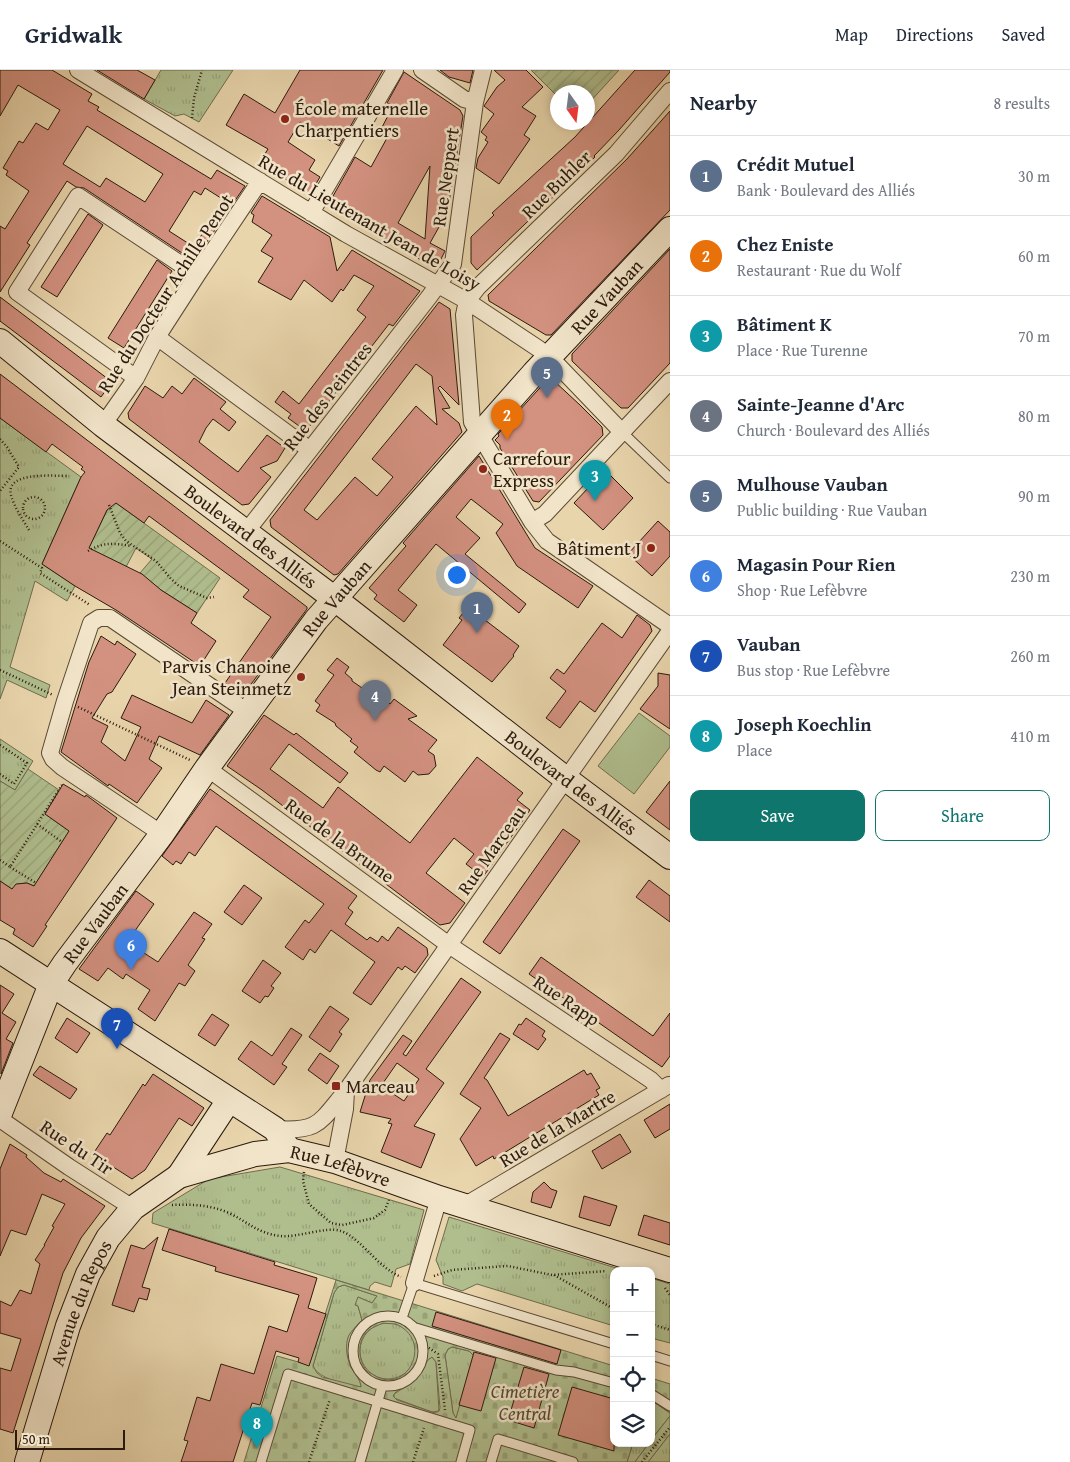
<!DOCTYPE html>
<meta charset="utf-8">
<style>
body{margin:0;font-family:"Gentium Book Plus",serif;background:#f6f6f7;color:#1f2937}
.controls{position:absolute;right:15px;bottom:15px;display:grid;overflow:hidden;border-radius:10px;box-shadow:0 2px 8px #0003}
.controls button{width:45px;height:45px;display:grid;place-items:center;padding:0;border:0;border-bottom:1px solid #e0e1e3;background:#fff;color:#1f2937;font:25px sans-serif}
.compass{position:absolute;left:550px;top:15px;width:45px;height:45px;border-radius:50%;background:#fff;box-shadow:0 2px 8px #0003;rotate:166deg}
.scale{position:absolute;left:15px;bottom:12px;width:110px;box-sizing:border-box;padding-left:5px;border:2px solid #2b1a0d;border-top:0;font-size:14px;line-height:18px;white-space:nowrap;color:#2b1a0d;-webkit-text-stroke:4px #f1e4c9;paint-order:stroke}
.you{position:absolute;left:456px;top:504px;width:18px;height:18px;margin:-12px;border:4px solid #fff;border-radius:50%;background:#1a73e8;box-shadow:0 0 0 8px #1a73e833}
.badge{display:grid;place-items:center;width:32px;height:32px;border-radius:50%;background:#0f766e;color:#fff;font-size:16px;font-weight:700}
.pin{position:absolute;translate:-50% -41px;filter:drop-shadow(0 1px 2px #0008)}
.pin::after{content:'';position:absolute;top:26px;width:18px;height:15px;background:inherit;clip-path:polygon(0 0,100% 0,50% 100%)}
.list{margin:0;padding:0;list-style:none}
h2{display:flex;justify-content:space-between;align-items:center;height:65px;margin:0;padding:0 20px;font-size:21px}
h2 small{font-size:16px;font-weight:400;color:#747a83}
.list li{display:grid;grid-template-columns:32px 1fr auto;gap:15px;align-items:center;box-sizing:border-box;height:80px;padding:0 20px;border-top:1px solid #e0e1e3}
.list b{display:block;font-size:19px;white-space:nowrap}
.list p{margin:0;font-size:16px;white-space:nowrap;color:#747a83}
.list em{font-size:16px;font-style:normal;color:#747a83}
.actions{display:flex;gap:10px;padding:15px 20px}
.actions a{flex:1;padding:11px 0;border:1px solid #0f766e;border-radius:10px;text-align:center;font-size:18px;color:#0f766e}
.actions .main{background:#0f766e;color:#fff}
.icon{flex:none;width:28px;height:28px;fill:none;stroke:currentColor;stroke-width:2;stroke-linecap:round;stroke-linejoin:round}
.map{position:relative;flex:none;width:670px;height:1392px;overflow:hidden}
header{display:flex;align-items:center;gap:30px;box-sizing:border-box;height:70px;padding:0 25px;background:#fff;border-bottom:1px solid #e0e1e3}
header strong{font-size:24px}
nav{display:flex;gap:28px;margin-inline-start:auto;font-size:18px}
main{display:flex}
aside{flex:1;background:#fff}
.map>svg:first-child{display:block}
.grass{fill:url(#grass-tufts);stroke:#6e6c4e}
.cemetery{fill:url(#cemetery-stones);stroke:#6e6c4e;fill-rule:evenodd}
.garden{fill:url(#garden-furrows);stroke:#6e6c4e}
.pitch{fill:#b0be8e;stroke:#6e6c4e}
.building{fill:#d39180;stroke:#2b1a0d;fill-rule:evenodd}
.lines{fill:none;stroke-linecap:round;stroke-linejoin:round}
.lane-casing{stroke:#5a4935;stroke-width:11}
.street-casing{stroke:#5a4935;stroke-width:18}
.secondary-casing{stroke:#2b1a0d;stroke-width:26}
.path{stroke:#2b1a0d;stroke-width:2.5;stroke-dasharray:1 2.5;stroke-linecap:butt}
.lane{stroke:#f1e4c9;stroke-width:9}
.street{stroke:#f1e4c9;stroke-width:16}
.secondary{stroke:#f1e4c9;stroke-width:24}
.poi-dot{fill:#8f2418;stroke:#f1e4c9;stroke-width:2}
.labels{text-anchor:middle;dominant-baseline:central;stroke-width:5;stroke-linejoin:round;paint-order:stroke}
.poi-label{font-size:19px;fill:#2b1a0d;stroke:#f1e4c9;text-anchor:start}
.street-label{font-size:19px;fill:#2b1a0d;stroke:#f1e4c9}
.park-label{font-size:19px;font-style:italic;fill:#534b34;stroke:#f1e4c9}
</style>
<header>
<strong>Gridwalk</strong>
<nav><a>Map</a><a>Directions</a><a>Saved</a></nav>
</header>
<main>
<div class="map">
<svg width="670" height="1392" viewBox="0 0 670 1392">
<defs>
<pattern id="grass-tufts" width="24" height="20" patternUnits="userSpaceOnUse" patternTransform="scale(1.25)"><rect width="24" height="20" fill="#b0be8e"/><path d="M3 7l-1-3M5 7V3M7 7l1-3M15 17l-1-3M17 17v-4M19 17l1-3" fill="none" stroke="#98a379"/></pattern>
<pattern id="cemetery-stones" width="16" height="16" patternUnits="userSpaceOnUse" patternTransform="scale(1.25)"><rect width="16" height="16" fill="#b0be8e"/><path d="M2 7V4a2 2 0 0 1 4 0v3zM10 15v-3a2 2 0 0 1 4 0v3z" fill="#98a379"/></pattern>
<pattern id="garden-furrows" width="10" height="10" patternUnits="userSpaceOnUse" patternTransform="scale(1.25)"><rect width="10" height="10" fill="#b0be8e"/><path d="M-1 1l2-2M0 10L10 0M9 11l2-2" fill="none" stroke="#98a379"/></pattern>
</defs>
<rect width="100%" height="100%" fill="#e9d5ac"/>
<filter id="stains"><feTurbulence type="fractalNoise" baseFrequency=".004" numOctaves="4"/><feColorMatrix values="0 0 0 0 .2 0 0 0 0 .09 0 0 0 0 .02 0 0 0 .5 -.17"/></filter>
<radialGradient id="worn" r=".72"><stop offset=".6" stop-color="#630" stop-opacity="0"/><stop offset="1" stop-color="#630" stop-opacity=".3"/></radialGradient>
<!-- grass -->
<path class="grass" d="M161 0H233L199 52 184 44 175 46 144 29Z
M0 348 81 407 42 494 75 516 67 531 35 511 10 597 50 615 46 628 7 610 0 629Z
M0 669 33 691 15 720 0 711Z
M280 1097 424 1140 410 1194 396 1199 391 1217 375 1212 370 1216 369 1220 152 1153 153 1143 209 1109Z
M449 1147 626 1201H614V1256L477 1214 462 1221 443 1214V1207L436 1190Z
M651 1208 670 1214V1273L651 1268Z
M344 1215 377 1226 372 1233 358 1227V1236L362 1250 350 1264V1296L360 1311 361 1317C349 1317 317 1308 313 1296L334 1223 338 1217Z
M360 1281a28 28 0 1 1 56 0a28 28 0 1 1-56 0Z
M452 1277 469 1281 474 1286 456 1349 453 1343 445 1285 448 1279Z
M432 1287 436 1292 439 1341 432 1342 394 1328V1324L413 1312 426 1294 427 1290Z
M651 1330 670 1343V1346L651 1370Z
M670 1364V1392H648Z
M633 1373H649L635 1392H627Z"/>
<!-- cemetery -->
<path class="cemetery" d="M336 1210 614 1296V1373H633L627 1392H244L277 1286 309 1295ZM344 1215 377 1226 372 1233 358 1227 355 1235 358 1236 362 1250C358 1255 352 1260 349 1265 344 1275 347 1292 353 1300 356 1306 361 1311 361 1317L322 1307 317 1303 313 1296 334 1223 338 1217ZM383 1253C388 1254 394 1253 398 1255 432 1272 409 1322 377 1307 374 1305 370 1303 367 1301 357 1290 357 1269 369 1260 373 1257 379 1255 383 1253ZM452 1277 469 1281 474 1286 456 1348 453 1343 445 1285 448 1279ZM432 1287 436 1292 440 1338 439 1341 435 1343 397 1330 393 1326C397 1318 406 1317 412 1312 421 1306 423 1292 432 1287Z
M651 1308 670 1314V1343L651 1330Z
M670 1346V1364L648 1392H635L649 1373H651V1370Z"/>
<!-- garden -->
<path class="garden" d="M531 0H619L588 34V22H558L557 26Z
M112 430 220 508 197 543 161 520 140 503 152 489 136 478 126 497 96 482 85 486Z
M28 699 59 720 45 744 69 761 34 816 27 813 17 814 12 819 0 811V711L15 720Z"/>
<!-- pitch -->
<path class="pitch" d="M639 643 670 666V677L634 724 598 696Z"/>
<!-- building -->
<path class="building" d="M0 0H52L92 24 88 31 99 37 97 40 211 109 217 100 245 116 234 132 226 128 224 130 205 118 201 125 194 121 169 161 194 177 209 153 217 157 194 191 84 118 76 117 67 111 27 173 30 175 0 222V156L5 159 29 121 6 105 8 101 3 98 19 71 23 73 36 53 48 60 60 40 18 15 0 46ZM87 56 163 104 145 132 106 108 100 117 63 94Z
M97 0H137L155 10 144 29Z
M300 0H383L339 76 300 52 288 72 315 90 309 100 320 107 310 124 259 93 268 79 226 55 244 24 275 43Z
M440 0H473L470 13 449 7Z
M494 0H526L543 17 522 37 536 46 524 65 530 69 499 114 476 98 478 88 488 72 485 70 487 67 481 62 494 44 484 36 497 17 505 10Z
M635 0H670V2L619 60 594 86 595 87 477 200 471 193V167L494 145 492 143 575 67Z
M404 2 460 40 463 46 446 151 443 150 430 173 445 181 436 199 328 135 355 87 371 97 387 68 379 63 393 36 387 33ZM430 96 425 169 398 153Z
M670 41V140L551 265H546L489 231 488 225 627 89Z
M262 126 330 167 337 201 352 180 420 221 393 256 389 254 306 361 288 348 291 344 275 332 283 321 299 334 366 247 357 240 374 216 354 205 343 221 341 219 332 232 304 210 291 230 258 212 273 188 261 181 272 165 252 152 254 145 251 143Z
M88 144 103 155 57 227 41 217Z
M670 179V293L628 338H621L572 291V284Z
M157 190 172 201 124 278 108 268Z
M0 227 112 312 101 327 0 251Z
M439 232 450 239 459 335 440 316 438 318 450 338 442 339 459 353 462 362 338 504 334 505 271 457 270 450ZM416 294 432 306 437 355 416 336 372 389 393 407 377 426 355 407 317 450 304 440Z
M0 304 307 537V539L243 625 225 613 271 547 243 527 249 520 149 446 144 453 116 433 107 440 89 478 142 504 161 520 197 543 191 553 216 571 200 596 116 540 75 516 42 494 81 407 85 402 81 399 83 397 52 374 46 382 0 348Z
M194 308 226 332 220 339 236 352 229 361 213 349 206 358 199 372 213 383 238 402 267 365 285 378 277 391 260 398 271 407 249 434 242 435 129 349 128 343 145 316 163 328 172 316 182 324Z
M547 310H553L580 335 602 357 603 365 539 432 533 431 500 378V375L495 370 499 366 498 364Z
M479 386 535 478 593 516 578 538 517 496 496 463 503 454 471 429 456 447 480 468 465 484 526 534 519 543 436 474 398 520 417 535 404 552 374 529 377 525 369 518 406 476 403 473Z
M605 400 633 428 603 460 574 433Z
M658 451 670 462V486L652 506 628 484Z
M468 537 519 576 513 585 514 586 492 612 443 575 462 550 459 548Z
M637 545 650 555 652 561 595 642 580 631 560 658 546 648 566 621 550 608 557 599 564 604 602 553 622 568Z
M101 566 115 575 117 571 136 584 112 622 107 624 92 648 108 656 101 672 125 691 141 657 121 648 132 625 192 653 206 630 229 645 200 685 159 666 149 689 162 698 137 733 109 714 108 716 61 682 89 592Z
M337 588 349 597 345 603 352 609V611L381 631 383 629 390 634 394 629 398 632 417 646 408 649 437 670 428 681 434 685 436 696 429 704 418 705 413 701 405 712 384 696 380 702 376 700 354 682 358 677 350 671 352 669 336 656 335 653 316 641 320 635 315 631 334 605 327 600Z
M658 603 670 605V659L640 639 658 616Z
M264 645 294 665 296 663 348 703 340 713 289 674 270 699 323 738 338 717 410 773 477 687 523 723 517 730 530 740 483 807 466 794 474 784 454 768 426 803 465 833 450 853 440 855 262 720 227 696Z
M670 711V760L646 742Z
M63 714 85 727 86 725 117 748 45 855 47 856 33 877 13 864 15 859 0 850V811L12 819 16 814 27 813 34 816 69 761 45 744Z
M210 719 357 826 348 838 353 842 345 854 367 870 370 867 378 872 382 866 388 871 398 857 427 878 428 885 415 903 405 896 402 900 398 897 371 935 353 923 375 892 331 860 315 883 310 879 303 890 285 877 305 850 309 853 324 834 216 756 195 786 189 782 181 794 176 791 173 795 162 786Z
M563 759 580 771 500 884 483 872Z
M649 810 670 826V852L636 827Z
M244 815 262 828 242 855 224 842Z
M136 821 154 834 127 872 158 892 194 842 212 854 202 868 205 869 188 895 195 901 185 916 179 913 155 951 138 939 150 920 126 904 123 909 108 898 98 911 79 899Z
M541 887 653 966 670 943V986L662 997 529 904Z
M263 890 281 903 271 916 274 918 268 927 265 926 260 933 242 921Z
M461 908 481 922 426 999 444 1013 414 1056 435 1064 421 1098 381 1082 392 1054 388 1053 391 1049 360 1042 370 1010 403 965 412 971 403 984 406 986ZM397 993 419 1009 404 1031 381 1016Z
M0 915 14 924 2 943 16 952 6 969 13 973 1 1004Z
M330 936 349 949 339 962 342 964 330 982 309 967Z
M212 944 229 955 215 976 198 965Z
M67 948 90 963 77 983 55 968Z
M526 948 545 961 542 966 546 969 538 980 513 964 519 954 521 955Z
M291 958 302 965 282 994 287 997 274 1015 238 989 251 971 272 986Z
M500 963 510 969 484 1008 487 1010 508 1046 584 1000 587 1005 591 1003 600 1018 596 1020 599 1025 494 1089 493 1086 476 1096 460 1069 481 1038 460 1024Z
M320 983 339 996 327 1014 308 1000Z
M40 996 77 1019 70 1029 33 1005Z
M153 1004 204 1038 192 1056 179 1048 145 1100 132 1109 93 1084 107 1063 110 1065 143 1014 145 1016Z
M670 1034V1059L655 1068 644 1050Z
M620 1064 631 1082 602 1099 592 1081Z
M10 1074 27 1085 26 1087 44 1103 61 1112 63 1109 105 1136 81 1168 63 1203 13 1363 0 1359V1298L11 1301 21 1269 0 1263V1231L11 1236 20 1220 31 1224 40 1194 35 1190 45 1175H44L54 1157 52 1156 65 1134 42 1124 26 1165 11 1160 0 1186V1099Z
M544 1112 551 1119 557 1121 551 1138 531 1132 533 1122Z
M584 1126 617 1136 610 1156 579 1147Z
M644 1145 670 1153V1175L638 1165Z
M169 1159 275 1192 274 1195 317 1208 308 1238 326 1244 309 1296 298 1292 299 1288 276 1281 260 1335 252 1333 233 1392H181L188 1371 184 1370 197 1327 210 1331 221 1294 254 1304 269 1256 287 1262 299 1225 215 1201 216 1197 162 1180Z
M158 1167 142 1217 150 1219 147 1230 139 1228 134 1242 112 1235 131 1175 144 1179Z
M436 1242 561 1280 557 1294 432 1256Z
M474 1282 496 1288 481 1341 459 1335Z
M524 1297 549 1304 534 1358 508 1350Z
M572 1317 614 1329V1381L558 1365Z"/>
<g class="lines">
<!-- lane casing -->
<g class="lane-casing">
<path id="lane" d="M622 362 670 408
M353 1281a35 35 0 1 1 70 0a35 35 0 1 1-70 0Z
M402 1248 414 1213 614 1274
M416 1258 556 1300 574 1302 614 1313
M651 1285 670 1291
M651 1324 670 1336
M261 1392 288 1304 470 1360 461 1392
M360 1392 382 1317
M491 1392 498 1369 573 1392"/>
</g>
<!-- street casing -->
<g class="street-casing">
<path id="street" d="M78 0 346 164 467 231 539 279 549 286 622 362
M422 0 464 29 475 32
M670 21 616 84 478 217 467 231 464 245 472 352 532 452 547 471 670 556
M311 143 395 0
M157 267 310 380
M136 308 17 222 78 126 197 205
M103 355 136 308 157 267 197 205 260 111
M532 452 545 444 670 311
M246 462 429 227 453 194 475 32 483 0
M207 698 449 875 651 1010 661 1020
M162 764 62 697 53 689 50 683 65 631 91 553 99 548H110L248 642
M0 1049 69 1097 133 1138
M275 1059C319 1062 319 1053 346 1021L670 561
M335 1091 345 1039 346 1021
M464 1136 669 1015
M414 1213 439 1128"/>
</g>
<!-- secondary casing -->
<g class="secondary-casing">
<g id="secondary">
<path id="s1" d="M0 271 103 355 335 529 566 709 670 787"/>
<path d="M0 881 275 1059 289 1080"/>
<path id="s2" d="M0 1043 51 914 65 893 162 764 207 698 316 550 534 303 670 159"/>
<path d="M179 1106 229 1030"/>
<path id="s3" d="M27 1392 68 1256 88 1204 108 1168 133 1138 179 1106 255 1084 289 1080 335 1091 439 1128 670 1200"/>
</g>
</g>
<!-- path -->
<path class="path" d="M192 48 194 28 202 0
M0 369 7 377 19 397 0 421
M23 438a11 11 0 1 1 22 0a11 11 0 1 1-22 0Z
M109 435 120 463 126 471 156 491 171 509 179 516 207 528 214 527
M29 460C23 450 14 437 11 425 5 401 54 406 69 406
M0 471 42 498 40 503 90 535
M88 481C103 472 114 473 131 476
M0 600 53 625
M78 637 190 690
M0 675 27 693 14 714 0 704
M37 754 62 772
M0 790 10 797 62 715
M10 797 36 813
M304 1102 303 1111 309 1134 331 1153 342 1155 374 1148 385 1140 389 1130
M172 1135C191 1134 211 1135 229 1143 248 1152 257 1163 280 1166 297 1168 327 1156 341 1161 361 1168 377 1197 401 1207
M554 1205 614 1239
M434 1206 452 1200 508 1196 552 1205 606 1201
M665 1218 670 1225
M651 1254 670 1260
M423 1274 438 1284 445 1340
M309 1392 330 1329
M413 1392 424 1358
M642 1392 670 1357"/>
<!-- lane -->
<use href="#lane" class="lane"/>
<!-- street -->
<use href="#street" class="street"/>
<!-- secondary -->
<use href="#secondary" class="secondary"/>
</g>
<!-- markers -->
<g class="poi-dot">
<circle cx="285" cy="49" r="5"/>
<circle cx="483" cy="399" r="5"/>
<circle cx="651" cy="478" r="5"/>
<circle cx="301" cy="607" r="5"/>
<rect x="331" y="1011" width="10" height="10" rx="2.5"/>
</g>
<g class="labels">
<!-- poi labels -->
<g class="poi-label">
<text x="295" y="38">École maternelle<tspan x="295" dy="22">Charpentiers</tspan></text>
<text x="493" y="388">Carrefour<tspan x="493" dy="22">Express</tspan></text>
<text x="641" y="478" text-anchor="end">Bâtiment J</text>
<text x="291" y="596" text-anchor="end">Parvis Chanoine<tspan x="291" dy="22">Jean Steinmetz</tspan></text>
<text x="346" y="1016">Marceau</text>
</g>
<!-- street labels -->
<g class="street-label">
<text transform="translate(445 107) rotate(-82)">Rue Neppert</text>
<text transform="translate(556 114) rotate(-44)">Rue Buhler</text>
<text transform="translate(370 152) rotate(30)">Rue du Lieutenant Jean de Loisy</text>
<text transform="translate(165 223) rotate(-57)">Rue du Docteur Achille Penot</text>
<text stroke="none"><textPath href="#s2" startOffset="1024">Rue Vauban</textPath></text>
<text transform="translate(327 326) rotate(-52)">Rue des Peintres</text>
<text stroke="none"><textPath href="#s1" startOffset="318">Boulevard des Alliés</textPath></text>
<text stroke="none"><textPath href="#s2" startOffset="619">Rue Vauban</textPath></text>
<text stroke="none"><textPath href="#s1" startOffset="722">Boulevard des Alliés</textPath></text>
<text transform="translate(340 770) rotate(36)">Rue de la Brume</text>
<text transform="translate(491 780) rotate(-55)">Rue Marceau</text>
<text stroke="none"><textPath href="#s2" startOffset="214">Rue Vauban</textPath></text>
<text transform="translate(567 930) rotate(34)">Rue Rapp</text>
<text transform="translate(557 1058) rotate(-31)">Rue de la Martre</text>
<text transform="translate(77 1077) rotate(34)">Rue du Tir</text>
<text stroke="none"><textPath href="#s3" startOffset="501">Rue Lefèbvre</textPath></text>
<text stroke="none"><textPath href="#s3" startOffset="168">Avenue du Repos</textPath></text>
</g>
<!-- park labels -->
<g class="park-label">
<text x="525" y="1321">Cimetière<tspan x="525" dy="22">Central</tspan></text>
</g>
</g>
<rect width="100%" height="100%" filter="url(#stains)"/>
<rect width="100%" height="100%" fill="url(#worn)"/>
</svg>
<div class="controls">
<button>+</button>
<button>−</button>
<button><svg class="icon" aria-label="locate" viewBox="0 0 24 24"><circle cx="12" cy="12" r="6"/><path d="M12 2v4M12 18v4M2 12h4M18 12h4"/></svg></button>
<button><svg class="icon" aria-label="layers" viewBox="0 0 24 24"><path d="M12 4l9 5-9 5-9-5zM3 14l9 5 9-5"/></svg></button>
</div>
<svg class="compass" viewBox="-18 -18 36 36"><path d="M0-13l5 13h-10z" fill="#e53935"/><path d="M0 13l5-13h-10z" fill="#747a83"/></svg>
<div class="scale">50 m</div>
<div class="you"></div>
<div class="pin badge" style="left:477px;top:563px;background:#5c6f8a">1</div>
<div class="pin badge" style="left:507px;top:370px;background:#e8710a">2</div>
<div class="pin badge" style="left:595px;top:431px;background:#0f9aa8">3</div>
<div class="pin badge" style="left:375px;top:651px;background:#6b7280">4</div>
<div class="pin badge" style="left:547px;top:328px;background:#5c6f8a">5</div>
<div class="pin badge" style="left:131px;top:900px;background:#3f7fe0">6</div>
<div class="pin badge" style="left:117px;top:979px;background:#1a4fb4">7</div>
<div class="pin badge" style="left:257px;top:1378px;background:#0f9aa8">8</div>
</div>
<aside>
<h2>Nearby<small>8 results</small></h2>
<ul class="list">
<li><span class="badge" style="background:#5c6f8a">1</span><div><b>Crédit Mutuel</b><p>Bank · Boulevard des Alliés</p></div><em>30 m</em></li>
<li><span class="badge" style="background:#e8710a">2</span><div><b>Chez Eniste</b><p>Restaurant · Rue du Wolf</p></div><em>60 m</em></li>
<li><span class="badge" style="background:#0f9aa8">3</span><div><b>Bâtiment K</b><p>Place · Rue Turenne</p></div><em>70 m</em></li>
<li><span class="badge" style="background:#6b7280">4</span><div><b>Sainte-Jeanne d'Arc</b><p>Church · Boulevard des Alliés</p></div><em>80 m</em></li>
<li><span class="badge" style="background:#5c6f8a">5</span><div><b>Mulhouse Vauban</b><p>Public building · Rue Vauban</p></div><em>90 m</em></li>
<li><span class="badge" style="background:#3f7fe0">6</span><div><b>Magasin Pour Rien</b><p>Shop · Rue Lefèbvre</p></div><em>230 m</em></li>
<li><span class="badge" style="background:#1a4fb4">7</span><div><b>Vauban</b><p>Bus stop · Rue Lefèbvre</p></div><em>260 m</em></li>
<li><span class="badge" style="background:#0f9aa8">8</span><div><b>Joseph Koechlin</b><p>Place</p></div><em>410 m</em></li>
</ul>
<div class="actions"><a class="main">Save</a><a>Share</a></div>
</aside>
</main>
